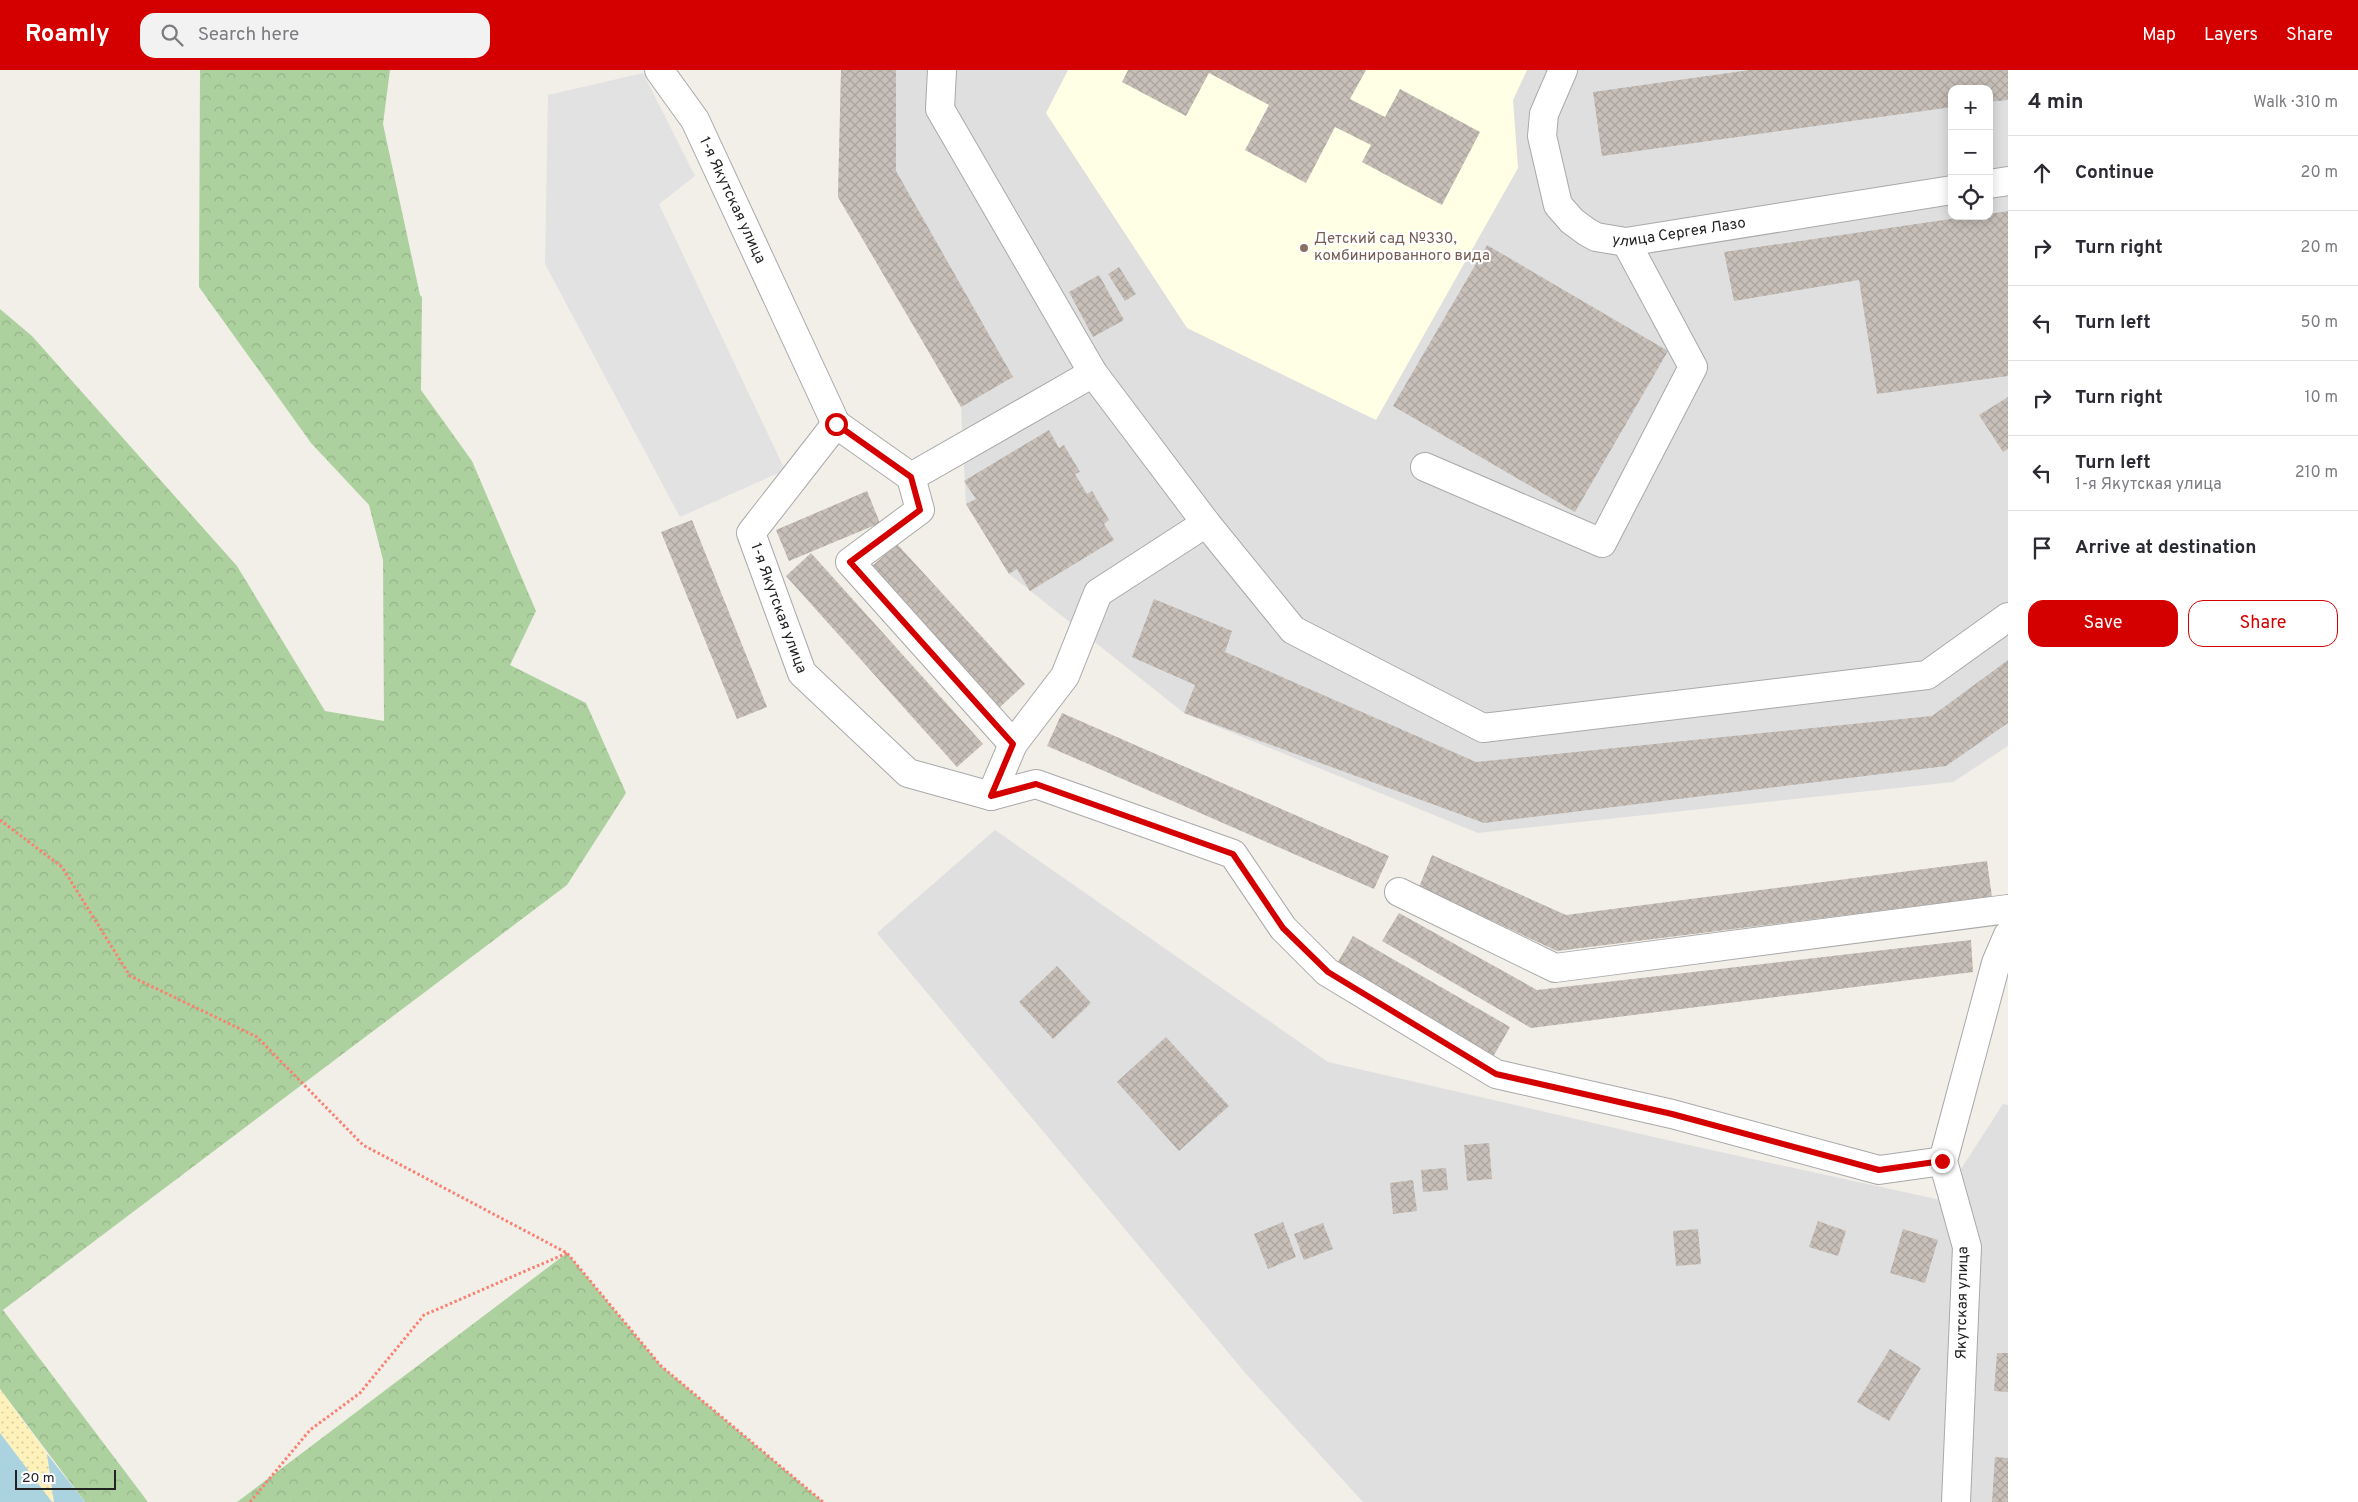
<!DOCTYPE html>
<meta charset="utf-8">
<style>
body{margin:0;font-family:Overpass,sans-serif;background:#f2f2f3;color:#2b2b33}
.controls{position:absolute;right:15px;top:15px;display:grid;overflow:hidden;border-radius:10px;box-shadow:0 2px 12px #0003}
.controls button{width:45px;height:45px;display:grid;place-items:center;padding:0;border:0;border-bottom:1px solid #e1e1e2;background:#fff;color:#2b2b33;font:25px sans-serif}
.scale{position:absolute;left:15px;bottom:12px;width:101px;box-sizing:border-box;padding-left:5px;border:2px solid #222;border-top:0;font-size:14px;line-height:18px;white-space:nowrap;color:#222;-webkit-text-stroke:4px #fff;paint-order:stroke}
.stop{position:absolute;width:15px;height:15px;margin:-11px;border:4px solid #d40000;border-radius:50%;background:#fff}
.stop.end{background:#d40000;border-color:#fff;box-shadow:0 1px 5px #0008}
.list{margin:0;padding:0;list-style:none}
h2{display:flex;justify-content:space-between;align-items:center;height:65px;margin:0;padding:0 20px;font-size:21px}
h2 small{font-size:16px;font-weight:400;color:#7c7c81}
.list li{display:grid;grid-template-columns:32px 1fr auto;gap:15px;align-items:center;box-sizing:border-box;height:75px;padding:0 20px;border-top:1px solid #e1e1e2}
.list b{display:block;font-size:19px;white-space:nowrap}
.list p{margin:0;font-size:16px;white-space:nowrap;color:#7c7c81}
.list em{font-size:16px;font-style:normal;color:#7c7c81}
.actions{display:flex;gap:10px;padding:15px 20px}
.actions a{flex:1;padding:11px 0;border:1px solid #d40000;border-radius:15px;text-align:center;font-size:18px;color:#d40000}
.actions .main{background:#d40000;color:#fff}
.icon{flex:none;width:28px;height:28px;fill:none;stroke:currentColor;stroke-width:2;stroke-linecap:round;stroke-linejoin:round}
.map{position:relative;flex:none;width:2008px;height:1432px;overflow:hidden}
header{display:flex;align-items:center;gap:30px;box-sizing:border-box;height:70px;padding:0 25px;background:#d40000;color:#fff}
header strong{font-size:24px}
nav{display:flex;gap:28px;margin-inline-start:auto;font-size:18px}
.search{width:350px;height:45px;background:#f2f2f3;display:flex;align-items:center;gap:12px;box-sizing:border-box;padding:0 18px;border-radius:15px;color:#7c7c81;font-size:19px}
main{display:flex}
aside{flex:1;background:#fff}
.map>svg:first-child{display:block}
.residential{fill:#e0dfdf;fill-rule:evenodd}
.education{fill:#ffffe5}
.forest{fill:url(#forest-crowns)}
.sand{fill:url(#sand-dots)}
.parking{fill:#e2e2e2}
.water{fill:#aad3df}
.building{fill:url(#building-cross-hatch)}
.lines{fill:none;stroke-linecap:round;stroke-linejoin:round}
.minor-casing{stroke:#a9a9a9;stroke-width:30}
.path{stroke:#fa8072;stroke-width:3;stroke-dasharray:2.5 2.5;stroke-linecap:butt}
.minor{stroke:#fff;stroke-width:28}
.route{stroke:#d40000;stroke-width:6}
.education-dot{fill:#8d6e63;stroke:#fff;stroke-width:2}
.labels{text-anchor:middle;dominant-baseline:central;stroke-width:4;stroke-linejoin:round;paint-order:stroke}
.street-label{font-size:15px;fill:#222;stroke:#fff}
.education-label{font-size:15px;fill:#785e54;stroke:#fff;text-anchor:start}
</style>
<header>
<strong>Roamly</strong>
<div class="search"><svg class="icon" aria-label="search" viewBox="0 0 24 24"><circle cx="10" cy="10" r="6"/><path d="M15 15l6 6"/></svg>Search here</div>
<nav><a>Map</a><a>Layers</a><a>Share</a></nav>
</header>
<main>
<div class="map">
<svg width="2008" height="1432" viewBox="0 0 2008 1432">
<defs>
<pattern id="forest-crowns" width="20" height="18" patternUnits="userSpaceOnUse" patternTransform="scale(1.25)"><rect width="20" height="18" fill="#add19e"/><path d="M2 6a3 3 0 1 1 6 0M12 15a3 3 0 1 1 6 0" fill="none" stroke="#95b388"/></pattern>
<pattern id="sand-dots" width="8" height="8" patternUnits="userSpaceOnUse" patternTransform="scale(1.25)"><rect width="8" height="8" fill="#fff1ba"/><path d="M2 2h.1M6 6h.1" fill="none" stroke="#dacea0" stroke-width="1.8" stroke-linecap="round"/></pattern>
<pattern id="building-cross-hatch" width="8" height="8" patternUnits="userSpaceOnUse" patternTransform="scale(1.25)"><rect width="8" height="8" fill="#c7bfb8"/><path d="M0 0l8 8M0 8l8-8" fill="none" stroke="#aba49e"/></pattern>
</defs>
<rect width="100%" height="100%" fill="#f2efe9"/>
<!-- residential -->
<path class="residential" d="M841 0H2008V676L1953 712 1478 763 1184 643 1009 504 966 434 961 337 838 127ZM1952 19H1989V146H1952Z
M995 760 1328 992 1693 1076 1941 1130 2003 1034 2008 1035V1432H1363L1247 1305 877 863Z"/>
<!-- education -->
<path class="education" d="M1068 0H1527L1513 30 1518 98 1376 350 1187 258 1046 43Z"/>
<!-- forest -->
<path class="forest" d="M200 0H390L383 54 420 225 422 227 421 320 472 391 536 541 510 595 586 633 626 723 567 815 3 1240 148 1432H85L0 1319V239L32 266 237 496 325 641 384 651 383 490 369 435 311 373 199 217Z
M567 1183 661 1296 823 1432H237Z"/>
<!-- sand -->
<path class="sand" d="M0 1319 47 1384 54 1432H52L0 1363Z"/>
<!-- parking -->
<path class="parking" d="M643 3 695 106 659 134 785 400 680 447 545 194 548 25Z"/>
<!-- water -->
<path class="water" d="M0 1363 52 1432H0Z
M47 1384 85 1432H54Z"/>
<!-- building -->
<path class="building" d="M841 0H896V101L1013 307 961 337 838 127Z
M1128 0H1366L1350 29 1385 47 1400 19 1480 62 1442 135 1362 92 1371 75 1335 57 1306 113 1245 80 1269 35 1209 3 1186 46 1122 12Z
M1750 0H2008V30L1989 32V19H1952V37L1602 86 1593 22Z
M2008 141V306L1877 324 1859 210 1734 231 1724 182 1971 146H1989V144Z
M1487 175 1668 281 1575 442 1393 336Z
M1119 197 1136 224 1125 231 1108 204Z
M1099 205 1124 250 1093 267 1069 222Z
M2008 327V379L2003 382 1979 345Z
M1049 360 1059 378 1064 375 1080 402 1075 404 1087 424 1092 421 1109 450 1104 454 1114 470 1030 521 1017 499 1009 504 966 434 976 429 964 411Z
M867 421 880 453 789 491 776 460Z
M692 450 767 637 737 649 661 462Z
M897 474 1025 614 998 639 870 498Z
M811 483 983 674 957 697 786 506Z
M1154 529 1232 561 1225 582 1476 692 1932 646 2008 590V653L1946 696 1484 753 1184 643 1195 615 1132 587Z
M1062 643 1389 786 1374 819 1047 676Z
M1432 785 1566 845 1987 791 1992 827 1557 881 1419 817Z
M1399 843 1537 920 1971 870 1973 902 1531 958 1382 871Z
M1353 866 1510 957 1493 987 1335 897Z
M1057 896 1091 933 1053 969 1019 932Z
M1166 967 1229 1036 1179 1081 1117 1012Z
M1489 1073 1492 1109 1467 1111 1464 1075Z
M1446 1098 1448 1120 1423 1122 1421 1100Z
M1413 1110 1417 1141 1393 1144 1390 1113Z
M1818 1151 1846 1161 1838 1186 1809 1177Z
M1283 1152 1296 1187 1268 1199 1254 1164Z
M1323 1153 1333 1179 1304 1190 1294 1164Z
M1698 1159 1701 1194 1676 1196 1673 1161Z
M1903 1159 1938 1170 1925 1213 1890 1203Z
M1890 1279 1921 1298 1889 1351 1857 1332Z
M1997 1283H2008V1322L1994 1321Z
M1995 1387 2008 1388V1432H1992Z"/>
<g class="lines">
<!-- minor casing -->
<g class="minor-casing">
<g id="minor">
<path id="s1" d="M659 0 695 50 836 354 751 463 802 603 908 703 991 726 1036 714 1233 784 1283 858 1327 902 1496 1004 1672 1044 1879 1100 1943 1091"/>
<path d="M942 0 940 39 1093 303 1206 453 1293 560 1483 658 1927 605 2008 547"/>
<path id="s2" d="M1563 0 1544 44 1542 66 1558 135 1572 151 1587 162 1596 167 1626 172 1952 120"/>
<path d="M1989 114 2008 111"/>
<path d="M836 354 911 407 1093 303"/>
<path d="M1425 397 1602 473 1693 297 1626 172"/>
<path d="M911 407 920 440 850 492 1013 674"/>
<path d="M991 726 1013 674 1065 606 1098 523 1206 453"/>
<path d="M1399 822 1555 898 2008 839"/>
<path d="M1956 1432 1967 1177 1943 1091 1996 893 2008 865"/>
</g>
</g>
<!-- path -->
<path class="path" d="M0 750 62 797 130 906 257 967 363 1075 567 1183 661 1296 823 1432
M250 1432 310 1360 360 1323 424 1245 567 1183"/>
<!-- minor -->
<use href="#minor" class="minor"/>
</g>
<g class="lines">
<!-- route -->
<path class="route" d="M836 354 911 407 920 440 850 492 1013 674 991 726 1036 714 1233 784 1283 858 1328 902 1496 1004 1672 1044 1879 1100 1942 1091"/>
</g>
<!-- markers -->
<circle class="education-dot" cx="1304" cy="178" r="5"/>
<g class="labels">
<!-- street labels -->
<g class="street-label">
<text stroke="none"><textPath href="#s1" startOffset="150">1-я Якутская улица</textPath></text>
<text stroke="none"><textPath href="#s2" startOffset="275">улица Сергея Лазо</textPath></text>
<text stroke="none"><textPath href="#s1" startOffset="615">1-я Якутская улица</textPath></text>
<text transform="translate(1963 1233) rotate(-89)">Якутская улица</text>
</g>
<!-- education labels -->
<g class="education-label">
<text x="1314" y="169">Детский сад №330,<tspan x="1314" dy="17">комбинированного вида</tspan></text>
</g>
</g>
</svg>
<div class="controls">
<button>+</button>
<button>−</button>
<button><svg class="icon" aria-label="locate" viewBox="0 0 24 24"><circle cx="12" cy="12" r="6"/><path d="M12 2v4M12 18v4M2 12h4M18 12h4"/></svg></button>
</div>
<div class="scale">20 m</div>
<div class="stop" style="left:836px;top:354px"></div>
<div class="stop end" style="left:1942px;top:1091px"></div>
</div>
<aside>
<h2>4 min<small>Walk · 310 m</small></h2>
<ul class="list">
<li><svg class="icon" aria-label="ahead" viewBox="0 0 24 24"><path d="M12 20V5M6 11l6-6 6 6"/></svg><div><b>Continue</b></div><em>20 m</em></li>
<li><svg class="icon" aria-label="right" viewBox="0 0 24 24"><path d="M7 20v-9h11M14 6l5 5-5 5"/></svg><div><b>Turn right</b></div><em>20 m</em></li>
<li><svg class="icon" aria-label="left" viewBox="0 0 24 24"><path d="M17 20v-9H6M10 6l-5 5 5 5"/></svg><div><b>Turn left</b></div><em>50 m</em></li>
<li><svg class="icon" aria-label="right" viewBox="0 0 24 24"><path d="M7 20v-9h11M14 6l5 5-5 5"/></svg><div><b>Turn right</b></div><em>10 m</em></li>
<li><svg class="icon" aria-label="left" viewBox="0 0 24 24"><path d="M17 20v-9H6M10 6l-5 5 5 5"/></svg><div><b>Turn left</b><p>1-я Якутская улица</p></div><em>210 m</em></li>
<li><svg class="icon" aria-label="arrive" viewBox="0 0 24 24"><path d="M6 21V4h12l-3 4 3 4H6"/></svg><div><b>Arrive at destination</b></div></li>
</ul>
<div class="actions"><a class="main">Save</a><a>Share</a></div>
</aside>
</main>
